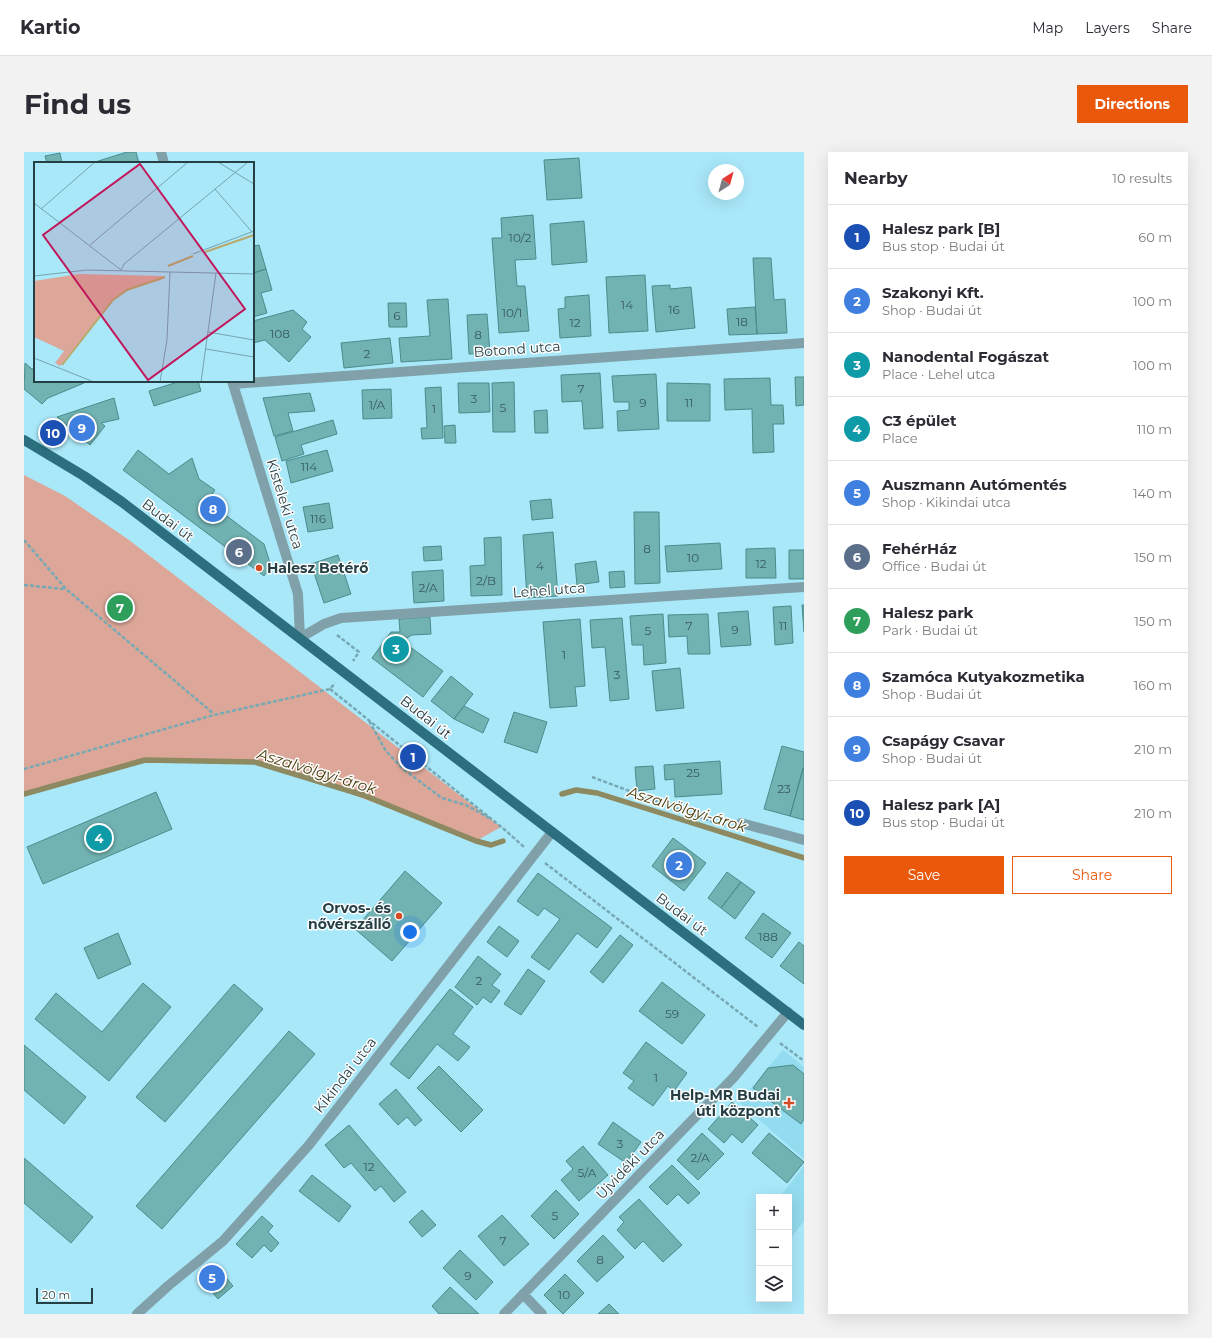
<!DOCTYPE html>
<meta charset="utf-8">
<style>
body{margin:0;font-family:Montserrat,sans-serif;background:#f2f2f3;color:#2b2b33}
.controls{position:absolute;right:12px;bottom:12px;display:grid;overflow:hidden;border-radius:0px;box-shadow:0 4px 16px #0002}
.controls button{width:36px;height:36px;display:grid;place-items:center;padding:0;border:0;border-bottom:1px solid #e1e1e2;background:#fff;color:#2b2b33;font:20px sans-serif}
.compass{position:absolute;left:684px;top:12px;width:36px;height:36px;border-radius:50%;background:#fff;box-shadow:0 4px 16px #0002;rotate:36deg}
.scale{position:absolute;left:12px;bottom:10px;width:57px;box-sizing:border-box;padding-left:4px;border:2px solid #253f45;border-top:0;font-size:11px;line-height:14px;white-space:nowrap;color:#253f45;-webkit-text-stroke:3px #fdfdfd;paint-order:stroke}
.you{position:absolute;left:386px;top:780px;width:14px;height:14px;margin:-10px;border:3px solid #fff;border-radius:50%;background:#1a73e8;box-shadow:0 0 0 6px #1a73e833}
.badge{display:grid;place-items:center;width:26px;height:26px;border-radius:50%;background:#ea580c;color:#fff;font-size:13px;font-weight:700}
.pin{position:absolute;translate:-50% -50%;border:2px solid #fff;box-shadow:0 1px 4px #0006}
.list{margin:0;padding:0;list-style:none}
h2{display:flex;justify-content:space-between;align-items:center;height:52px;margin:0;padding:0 16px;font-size:17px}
h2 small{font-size:13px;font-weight:400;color:#7c7c81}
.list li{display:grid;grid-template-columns:26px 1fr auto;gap:12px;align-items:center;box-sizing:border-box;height:64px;padding:0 16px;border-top:1px solid #e1e1e2}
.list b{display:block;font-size:15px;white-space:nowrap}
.list p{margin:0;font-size:13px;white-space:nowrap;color:#7c7c81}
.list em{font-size:13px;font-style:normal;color:#7c7c81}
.actions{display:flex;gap:8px;padding:12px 16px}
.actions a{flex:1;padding:9px 0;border:1px solid #ea580c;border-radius:0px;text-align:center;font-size:14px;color:#ea580c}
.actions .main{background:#ea580c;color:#fff}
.icon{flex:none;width:22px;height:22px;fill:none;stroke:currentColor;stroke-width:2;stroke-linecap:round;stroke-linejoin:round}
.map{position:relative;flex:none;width:780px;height:1162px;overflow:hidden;border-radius:0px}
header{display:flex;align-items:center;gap:24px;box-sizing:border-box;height:56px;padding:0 20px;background:#fff;border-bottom:1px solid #e1e1e2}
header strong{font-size:19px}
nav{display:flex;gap:22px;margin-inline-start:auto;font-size:14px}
.intro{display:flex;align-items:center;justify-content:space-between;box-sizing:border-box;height:96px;padding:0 24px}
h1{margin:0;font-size:28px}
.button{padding:10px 18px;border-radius:0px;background:#ea580c;color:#fff;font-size:14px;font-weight:700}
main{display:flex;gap:24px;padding:0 24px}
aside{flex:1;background:#fff;border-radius:0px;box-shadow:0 4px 16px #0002}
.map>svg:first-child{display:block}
.built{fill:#93dbee}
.green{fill:#dca798}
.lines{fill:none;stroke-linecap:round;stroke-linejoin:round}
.stream{stroke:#8d8960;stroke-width:5.5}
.building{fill:#71b2b2;stroke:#4a8c8c}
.path{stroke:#77a9b5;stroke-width:2.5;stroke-dasharray:4 2;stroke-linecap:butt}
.minor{stroke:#81a1aa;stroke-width:10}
.major{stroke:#2c6f7f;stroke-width:10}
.poi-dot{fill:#d44b25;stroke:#fdfdfd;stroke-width:1.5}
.labels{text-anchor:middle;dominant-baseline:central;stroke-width:3;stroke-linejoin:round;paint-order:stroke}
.number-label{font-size:12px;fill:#385c60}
.street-label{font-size:14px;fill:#253f45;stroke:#fdfdfd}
.poi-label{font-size:14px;font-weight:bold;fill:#253f45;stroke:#fdfdfd;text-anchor:end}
.water-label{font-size:15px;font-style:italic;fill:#473b07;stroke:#fdfdfd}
.inset-river{fill:none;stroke:#b9a96b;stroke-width:2}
.inset-road{fill:none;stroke:#74a4b1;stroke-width:1}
.view{fill:#c2185b;fill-opacity:0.15;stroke:#c2185b;stroke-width:2}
.inset-edge{fill:none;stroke:#253f45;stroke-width:2}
</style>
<header>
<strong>Kartio</strong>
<nav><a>Map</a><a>Layers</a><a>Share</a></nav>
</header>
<div class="intro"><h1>Find us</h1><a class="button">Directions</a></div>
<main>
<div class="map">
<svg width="780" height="1162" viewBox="0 0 780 1162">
<rect width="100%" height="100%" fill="#a9e8f9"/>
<!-- built -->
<path class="built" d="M759 898 780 915V1007L715 950Z
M780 1014V1069L765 1089V1045H756Z"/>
<!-- green -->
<path class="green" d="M0 323 41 344 105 388 477 675 452 689 298 631 231 610 121 608 0 641Z"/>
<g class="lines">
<!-- stream -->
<path class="stream" d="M0 642 121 608 231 610 339 643 452 689 467 693 479 689
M538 642 552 638 573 641 780 706"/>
</g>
<!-- building -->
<path class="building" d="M103 0H112L115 11H68Z
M36 1 38 11H23L21 4Z
M555 6 558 46 523 48 520 8Z
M509 63 512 107 491 108 493 134H501L505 179 475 181 468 86H478L477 66Z
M560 69 563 110 528 113 526 72Z
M235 93 242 117 229 121V94Z
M729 106H747L750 148 761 147 763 181 733 182Z
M242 117 248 138 237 141 243 161 229 165V121Z
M621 123 624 179 585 181 582 125Z
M646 133V137L667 135 671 176 632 180 628 134Z
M565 143 567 184 536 186 534 157 541 156V145Z
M424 147 428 207 377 210 375 186 406 184 403 148Z
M364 151H382L383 175H365Z
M731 155 733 182 705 183 703 157Z
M269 158 283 170 278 177 287 185 265 210 241 188 229 191V169Z
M463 162 466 201 445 202 443 163Z
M366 186 369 211 320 216 317 191Z
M1 211 8 217 11 216V229H59L60 231 24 246 18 252 0 237Z
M576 221 579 276 560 277 558 249 538 250 537 223Z
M632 222 635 277 594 279 593 259 605 258V250H590L588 224Z
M771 225H780V253L772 254Z
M746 226 747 253H759L760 272H749L750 300 729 301 728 257 701 258 700 227Z
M157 229H174L177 239 130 254 125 239Z
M490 230 491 280H469L468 231Z
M434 231H465L466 260 435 261Z
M643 231 686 232V269H643Z
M417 235 419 286 398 287 397 276H403L401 236Z
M367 237 368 266 339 267 338 238Z
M286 241 291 259 264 261 269 279 250 284 239 246Z
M90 246 95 267 77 271 81 274 66 293 33 265Z
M523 258 524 281H511L510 259Z
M309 268 313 282 277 293 280 302 258 309 251 285Z
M431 273 432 291H421L420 274Z
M114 298 145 322 168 306 175 327 191 338 183 349 240 392 247 414 240 424 99 318Z
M303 298 309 319 267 331 262 309Z
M527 347 529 366 508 368 506 349Z
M305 351 309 376 284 380 279 355Z
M610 360H635L636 431 611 432Z
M529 380 534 444 503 446 499 383Z
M477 385 478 443 447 444 446 414 461 413 460 386Z
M696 391 698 417 643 420 641 394Z
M417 394 418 408 400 409 399 395Z
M751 396 752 426H722V397Z
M765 398H780V427H765Z
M314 403 327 442 300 451 287 412Z
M572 409 575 430 553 433 551 412Z
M419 418 420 449 390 451 388 420Z
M600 419 601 435 586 436 585 420Z
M778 453H780V480Z
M767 454 769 491 751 493 749 455Z
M724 459 727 493 697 495 694 461Z
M639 462 642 511 620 513 619 493H608L606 464Z
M684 462 686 502H664L663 484 645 485 644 463Z
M406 465 407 482 388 483 378 489 419 519 399 545 348 506 367 480H376L375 467Z
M598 466 605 547 586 549 581 495 568 496 566 468Z
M556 467 561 534 551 535 553 554 526 556 519 470Z
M656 516 660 556 632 559 628 519Z
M427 524 449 542 430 567 407 549Z
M440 554 465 567 459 581 430 567Z
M490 560 523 570 513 601 480 590Z
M758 594 780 600V614L766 664 740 657Z
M696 609 698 642 651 645 650 627 641 628 640 613Z
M629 614 631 637 613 639 611 615Z
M779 616H780V668L766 664Z
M132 640 148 677 19 732 3 695Z
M649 686 682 711 660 739 628 714Z
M381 719 418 751 368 809 331 777Z
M703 720 717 730 697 756 684 746Z
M514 721 588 776 573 796 553 781 525 818 507 805 536 767 520 756 514 764 493 749Z
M717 730 731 740 711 767 697 756Z
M739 761 767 781 748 806 721 786Z
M475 774 495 789 483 805 463 790Z
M94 781 107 812 74 827 60 796Z
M596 783 609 793 579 831 566 820Z
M775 790 780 794V832L756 814Z
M454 804 477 822 468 833 476 839 467 851 459 845 453 853 431 835Z
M504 817 521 829 497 863 480 852Z
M638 830 681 863 658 892 615 859Z
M119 831 147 855 85 929 11 867 32 841 78 880Z
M210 832 239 857 141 970 112 945Z
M426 837 449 855 429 882 446 895 434 909 413 892 385 927 366 912Z
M265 879 291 902 138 1077 112 1054Z
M622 890 663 921 650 939 644 934 629 954 604 936 610 929 599 921Z
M0 893 62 945 40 972 0 938Z
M769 913 780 922V967L777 972 729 936 744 916Z
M415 914 459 958 437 980 393 936Z
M372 937 398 968 391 974 383 965 374 973 355 952Z
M708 950 734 973 718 991 708 982 700 991 684 977Z
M589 970 617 990 602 1011 574 992Z
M325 973 382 1040 370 1050 357 1034 351 1039 327 1011 320 1016 301 993Z
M678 981 700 1002 674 1028 653 1008Z
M745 981 780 1010 763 1031 728 1001Z
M559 994 584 1023 555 1049 537 1028 549 1017 542 1009Z
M0 1006 69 1065 47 1091 0 1051Z
M648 1013 676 1041 664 1052 654 1042 643 1053 625 1035Z
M288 1023 327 1054 315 1070 275 1039Z
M532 1038 555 1062 530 1087 507 1064Z
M615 1047 658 1093 639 1110 619 1089 611 1097 593 1078 600 1070 595 1065Z
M398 1058 412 1073 398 1085 385 1070Z
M478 1063 505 1092 480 1114 454 1084Z
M238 1064 249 1074 244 1080 255 1091 247 1100 240 1093 228 1106 212 1092Z
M579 1083 600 1105 573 1130 553 1109Z
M436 1098 469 1130 452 1148 419 1116Z
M194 1116 209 1134 194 1147 179 1129Z
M541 1122 560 1141 539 1162 520 1143Z
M426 1135 455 1162H415L408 1154Z
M585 1152 595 1162H574Z"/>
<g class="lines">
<!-- path -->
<path class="path" d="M0 388 42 437 190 562
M0 433 41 437
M313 483 335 500 329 509
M306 537 481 678 500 695
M345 569 362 599 379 617 418 646 442 653 465 666
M0 617 190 563 306 537 311 531
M568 625 699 674 703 673
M521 711 734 875
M756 891 780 909"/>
<!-- minor -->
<path class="minor" d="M137 0 140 11
M208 229 274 442 276 486 300 472 317 466 780 435
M209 232 780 191
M717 671 780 688
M499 1142 518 1162
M113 1162 144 1134 199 1089 285 993 528 680
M480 1162 710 925 764 860"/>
<!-- major -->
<path class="major" d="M0 288 60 324 98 350 780 873"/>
</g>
<!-- markers -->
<g class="poi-dot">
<circle cx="235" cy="416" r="4"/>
<circle cx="375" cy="764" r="4"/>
<path d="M763 945h4v4h4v4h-4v4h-4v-4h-4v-4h4z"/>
</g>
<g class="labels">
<!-- number labels -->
<g class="number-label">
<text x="496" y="85">10/2</text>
<text x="603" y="152">14</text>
<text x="650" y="157">16</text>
<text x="488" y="160">10/1</text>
<text x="373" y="163">6</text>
<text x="718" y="169">18</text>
<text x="551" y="170">12</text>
<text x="256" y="181">108</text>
<text x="454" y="182">8</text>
<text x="343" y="201">2</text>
<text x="557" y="236">7</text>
<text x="450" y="246">3</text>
<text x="619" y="250">9</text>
<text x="665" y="250">11</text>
<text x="353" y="252">1/A</text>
<text x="479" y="255">5</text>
<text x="410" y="256">1</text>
<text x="285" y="314">114</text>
<text x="294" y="366">116</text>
<text x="623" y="396">8</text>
<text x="669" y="405">10</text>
<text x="737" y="411">12</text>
<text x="516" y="413">4</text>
<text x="462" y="428">2/B</text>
<text x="404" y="435">2/A</text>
<text x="665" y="473">7</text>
<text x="759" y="473">11</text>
<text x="711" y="477">9</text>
<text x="624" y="478">5</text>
<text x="540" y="502">1</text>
<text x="593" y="522">3</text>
<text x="669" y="620">25</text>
<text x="760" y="636">23</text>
<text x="744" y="784">188</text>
<text x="455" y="828">2</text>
<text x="648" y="861">59</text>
<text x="632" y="925">1</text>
<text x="596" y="991">3</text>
<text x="676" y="1005">2/A</text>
<text x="345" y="1014">12</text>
<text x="563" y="1020">5/A</text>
<text x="531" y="1063">5</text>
<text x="479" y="1088">7</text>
<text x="576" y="1107">8</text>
<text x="444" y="1123">9</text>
<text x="540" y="1142">10</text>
</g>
<!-- street labels -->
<g class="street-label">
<text transform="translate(493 197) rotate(-4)">Botond utca</text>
<text transform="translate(261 352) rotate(73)">Kisteleki utca</text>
<text transform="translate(144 368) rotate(37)">Budai út</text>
<text transform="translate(525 438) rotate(-4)">Lehel utca</text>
<text transform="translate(402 565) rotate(38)">Budai út</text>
<text transform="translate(658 762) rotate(37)">Budai út</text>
<text transform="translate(321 923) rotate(-52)">Kikindai utca</text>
<text transform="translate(606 1012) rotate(-46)">Újvidéki utca</text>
</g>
<!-- poi labels -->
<g class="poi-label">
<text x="243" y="416" text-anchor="start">Halesz Betérő</text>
<text x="367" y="756">Orvos- és<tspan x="367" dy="16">nővérszálló</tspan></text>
<text x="756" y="943">Help-MR Budai<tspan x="756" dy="16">úti központ</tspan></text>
</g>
<!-- water labels -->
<g class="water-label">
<text transform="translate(293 619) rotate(17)">Aszalvölgyi-árok</text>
<text transform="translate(663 657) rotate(17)">Aszalvölgyi-árok</text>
</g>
</g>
<!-- overview -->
<g transform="translate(10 10)">
<rect width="220" height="220" fill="#a9e8f9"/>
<path d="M45 112 129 114 127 118 93 128 79 138 26 204 21 201 30 189 0 175V119Z" fill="#dca798"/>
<path class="inset-river" d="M171 90 220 73M134 104 159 94M28 203 79 138 93 128 131 115"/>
<path class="inset-road" d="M184 0 220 22M181 27 218 70M0 41 87 108 90 102 214 0M7 47 61 0M56 83 154 0M159 92 220 69M0 114 53 108 220 112M174 170 220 178M172 187 220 195M0 196 60 220M126 220 133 178 136 110M167 220 182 111"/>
<path class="view" d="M106 2 211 147 114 218 9 73Z"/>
<rect width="220" height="220" class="inset-edge"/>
</g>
</svg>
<div class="controls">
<button>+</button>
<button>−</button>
<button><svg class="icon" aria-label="layers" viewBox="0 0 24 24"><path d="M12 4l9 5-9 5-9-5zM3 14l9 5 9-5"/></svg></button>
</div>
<svg class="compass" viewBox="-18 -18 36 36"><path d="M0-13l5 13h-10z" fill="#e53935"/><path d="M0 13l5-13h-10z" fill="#7c7c81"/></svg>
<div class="scale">20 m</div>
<div class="you"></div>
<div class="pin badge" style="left:389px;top:605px;background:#1a4fb4">1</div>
<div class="pin badge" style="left:655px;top:713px;background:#3f7fe0">2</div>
<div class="pin badge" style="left:372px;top:497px;background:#0f9aa8">3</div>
<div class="pin badge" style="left:75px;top:686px;background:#0f9aa8">4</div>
<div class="pin badge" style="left:188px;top:1126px;background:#3f7fe0">5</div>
<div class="pin badge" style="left:215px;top:400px;background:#5c6f8a">6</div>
<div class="pin badge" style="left:96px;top:456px;background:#2e9e5b">7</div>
<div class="pin badge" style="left:189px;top:357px;background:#3f7fe0">8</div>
<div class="pin badge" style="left:58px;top:276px;background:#3f7fe0">9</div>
<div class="pin badge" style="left:29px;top:281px;background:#1a4fb4">10</div>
</div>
<aside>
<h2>Nearby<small>10 results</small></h2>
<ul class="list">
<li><span class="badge" style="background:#1a4fb4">1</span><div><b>Halesz park [B]</b><p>Bus stop · Budai út</p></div><em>60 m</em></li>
<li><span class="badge" style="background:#3f7fe0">2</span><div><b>Szakonyi Kft.</b><p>Shop · Budai út</p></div><em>100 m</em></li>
<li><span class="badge" style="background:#0f9aa8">3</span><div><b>Nanodental Fogászat</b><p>Place · Lehel utca</p></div><em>100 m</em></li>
<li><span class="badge" style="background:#0f9aa8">4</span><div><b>C3 épület</b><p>Place</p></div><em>110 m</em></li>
<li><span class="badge" style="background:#3f7fe0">5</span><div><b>Auszmann Autómentés</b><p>Shop · Kikindai utca</p></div><em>140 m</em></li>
<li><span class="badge" style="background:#5c6f8a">6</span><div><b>FehérHáz</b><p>Office · Budai út</p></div><em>150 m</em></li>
<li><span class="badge" style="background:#2e9e5b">7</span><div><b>Halesz park</b><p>Park · Budai út</p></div><em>150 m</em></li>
<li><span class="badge" style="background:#3f7fe0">8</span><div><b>Szamóca Kutyakozmetika</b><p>Shop · Budai út</p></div><em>160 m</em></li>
<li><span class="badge" style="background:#3f7fe0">9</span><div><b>Csapágy Csavar</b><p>Shop · Budai út</p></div><em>210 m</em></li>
<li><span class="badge" style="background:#1a4fb4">10</span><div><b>Halesz park [A]</b><p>Bus stop · Budai út</p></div><em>210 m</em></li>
</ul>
<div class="actions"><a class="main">Save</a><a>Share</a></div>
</aside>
</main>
